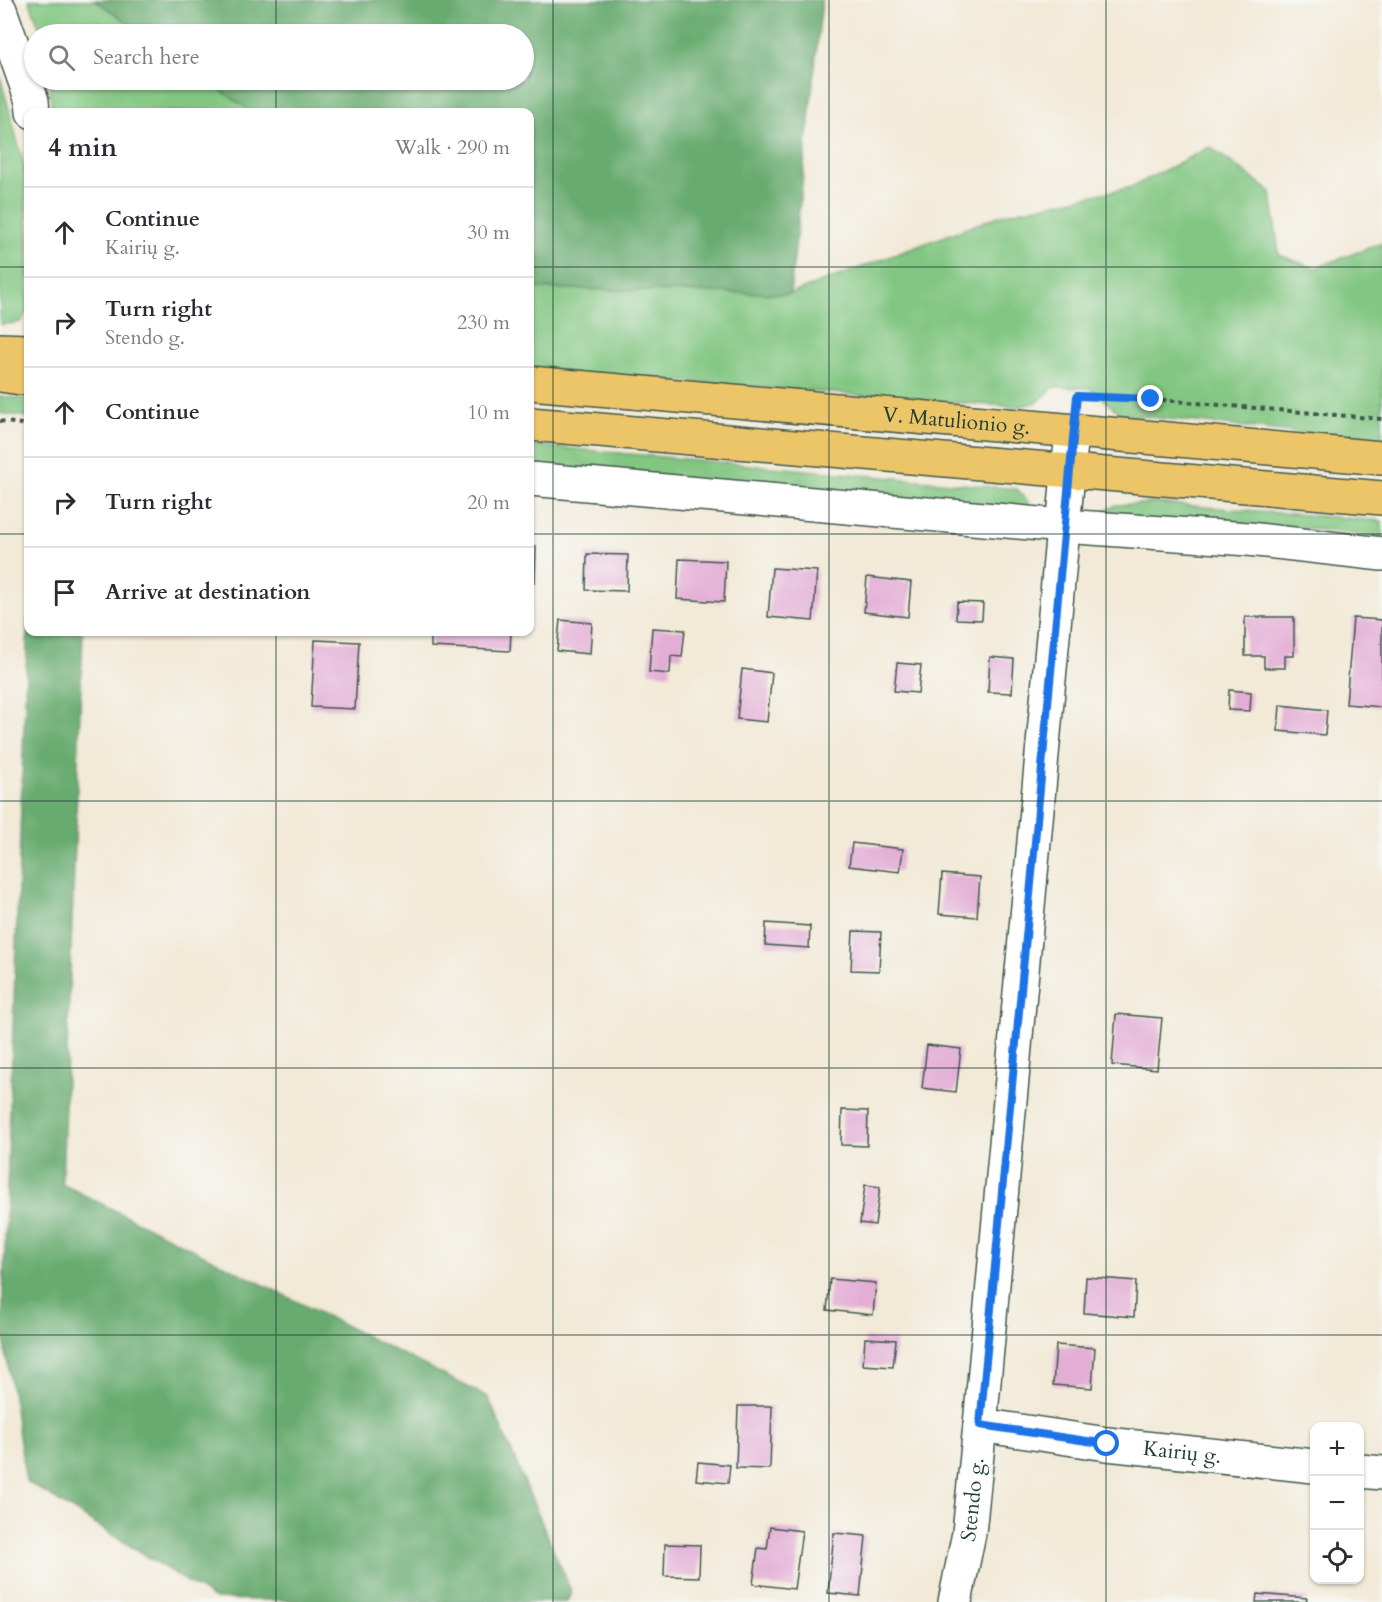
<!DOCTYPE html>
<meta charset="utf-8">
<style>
body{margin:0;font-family:Cardo,serif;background:#f2f2f3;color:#2b2b33}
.controls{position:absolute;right:18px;bottom:18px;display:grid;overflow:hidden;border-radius:12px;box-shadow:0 2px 4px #0004}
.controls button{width:54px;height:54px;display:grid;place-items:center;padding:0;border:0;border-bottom:2px solid #e1e1e2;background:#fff;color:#2b2b33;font:30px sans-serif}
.stop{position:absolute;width:18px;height:18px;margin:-14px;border:4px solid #1a73e8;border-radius:50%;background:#fff}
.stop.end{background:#1a73e8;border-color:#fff;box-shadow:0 2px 6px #0008}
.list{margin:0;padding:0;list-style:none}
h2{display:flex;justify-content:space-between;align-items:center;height:78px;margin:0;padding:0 24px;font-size:26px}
h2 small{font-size:20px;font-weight:400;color:#7c7c81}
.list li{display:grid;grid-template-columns:39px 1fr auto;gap:18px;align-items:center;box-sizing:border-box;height:90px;padding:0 24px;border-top:2px solid #e1e1e2}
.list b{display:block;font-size:22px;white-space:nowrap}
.list p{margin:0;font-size:20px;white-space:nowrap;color:#7c7c81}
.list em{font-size:20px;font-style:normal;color:#7c7c81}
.icon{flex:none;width:33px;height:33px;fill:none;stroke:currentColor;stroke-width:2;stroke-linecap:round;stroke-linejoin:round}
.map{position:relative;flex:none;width:1382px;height:1602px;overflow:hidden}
.search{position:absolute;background:#fff;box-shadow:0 2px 4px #0004;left:24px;top:24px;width:510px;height:66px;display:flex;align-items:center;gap:15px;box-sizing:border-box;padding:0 21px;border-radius:33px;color:#7c7c81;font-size:22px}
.panel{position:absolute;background:#fff;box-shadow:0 2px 4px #0004;left:24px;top:108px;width:510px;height:528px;border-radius:12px}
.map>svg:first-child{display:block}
.green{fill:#81c681;stroke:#50825a;stroke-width:1.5}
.forest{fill:#68ab6f;stroke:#447452;stroke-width:1.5}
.building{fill:#e3add6}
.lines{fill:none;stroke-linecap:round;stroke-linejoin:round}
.minor-casing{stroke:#3f574c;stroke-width:36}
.highway-casing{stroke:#3f574c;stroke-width:36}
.path{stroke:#3f574c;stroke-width:4;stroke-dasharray:4.5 4.5;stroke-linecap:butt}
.minor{stroke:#fff;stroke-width:33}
.highway{stroke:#edc569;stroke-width:33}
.route{stroke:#1a73e8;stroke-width:8}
.grid{fill:none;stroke:#1f3d34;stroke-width:1.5;stroke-opacity:0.55}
.labels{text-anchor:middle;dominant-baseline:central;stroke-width:4.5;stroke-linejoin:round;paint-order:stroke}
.street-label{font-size:21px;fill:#1f3d34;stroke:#f6f6f2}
</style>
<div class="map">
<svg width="1382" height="1602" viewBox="0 0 1382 1602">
<rect width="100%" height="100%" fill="#f6f6f2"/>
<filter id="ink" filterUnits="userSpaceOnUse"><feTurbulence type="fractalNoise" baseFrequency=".0167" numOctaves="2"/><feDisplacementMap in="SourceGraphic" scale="12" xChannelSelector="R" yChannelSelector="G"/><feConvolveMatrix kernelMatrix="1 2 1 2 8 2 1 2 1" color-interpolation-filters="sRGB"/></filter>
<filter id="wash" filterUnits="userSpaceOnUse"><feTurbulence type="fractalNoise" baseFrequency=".008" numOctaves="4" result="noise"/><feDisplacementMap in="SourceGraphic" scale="24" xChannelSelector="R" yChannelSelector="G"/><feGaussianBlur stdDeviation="1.35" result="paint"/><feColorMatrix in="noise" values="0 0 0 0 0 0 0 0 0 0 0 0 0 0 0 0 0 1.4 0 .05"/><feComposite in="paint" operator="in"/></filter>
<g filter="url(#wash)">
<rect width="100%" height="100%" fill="#f2e9d6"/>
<!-- green -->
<path class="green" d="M29 0H95L144 34H42Z
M0 76 24 166 28 240V309L21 322 0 325Z
M49 80H206L252 112H52Z
M1210 147 1271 192 1279 255 1315 268 1382 243V441L1121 414 1090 388 1054 387 1038 402 1017 407 530 370V288L790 294 1004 214 1132 187Z
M0 396 28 399V417L0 413Z
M530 445 1017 489 1028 502 1031 509 530 469Z
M1155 503 1382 521V538L1311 529 1102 521 1105 511 1116 505Z"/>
<!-- forest -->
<path class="forest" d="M95 0H822L790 294 530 288V112H252L206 80H524V34H144Z
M28 618V632H83L62 1184 488 1397 572 1593 566 1602H384L215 1599 26 1481 2 1326Z"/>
<g id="blocks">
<!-- building -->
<path class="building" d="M530 546H536L535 583H530Z
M587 554 628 555 627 591 586 590Z
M679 559 726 561 724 602 677 599Z
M772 568 817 571 813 621 768 617Z
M867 577 911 582 908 617 864 612Z
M957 602 983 603 982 620 956 619Z
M1245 617H1294V656H1285V668H1264V656H1245Z
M1353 618 1382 620V707L1346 704Z
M560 620 592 623 590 654 557 651Z
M652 628 685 630 682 657 671 656 670 674 649 672Z
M431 632H511L510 651 431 647Z
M315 640 359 642 355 709 311 707Z
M990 657 1014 659 1012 693 988 692Z
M897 663 921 665 918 693 894 691Z
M742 669 772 673 767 722 737 719Z
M1229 690 1251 692 1250 711 1228 710Z
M1280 705 1327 710 1325 735 1278 731Z
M852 843 903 849 900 872 849 866Z
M942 874 980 877 977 917 939 914Z
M766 923 810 926 809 948 765 945Z
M853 931 881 932 879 971 851 970Z
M1116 1014 1162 1018 1157 1069 1112 1065Z
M927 1045 961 1049 956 1092 922 1088Z
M842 1110 868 1111 867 1146 841 1145Z
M865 1185 880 1187 875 1225 860 1223Z
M1086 1277 1136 1281 1134 1317 1084 1313Z
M830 1279 876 1283 873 1315 827 1310Z
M865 1338 896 1340 893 1367 863 1365Z
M1056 1345 1095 1348 1092 1388 1053 1385Z
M738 1406H772L770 1469 736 1468Z
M698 1462 730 1465 728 1483 696 1480Z
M770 1527 802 1531 794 1589 753 1584 758 1548 767 1549Z
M834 1533 866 1536 860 1596 828 1593Z
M665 1544 700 1545 699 1577 664 1576Z
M1257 1594 1307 1598 1306 1602H1256Z"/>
</g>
</g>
<g filter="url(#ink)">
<use href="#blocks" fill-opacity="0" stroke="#3f574c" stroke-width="1.5"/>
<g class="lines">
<!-- minor casing -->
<g class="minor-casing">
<g id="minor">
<path d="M0 10 32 101 33 112"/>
<path d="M530 479 1063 526 1248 539 1382 554"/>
<path id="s1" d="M980 1425 1107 1444 1314 1466"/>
<path d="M1360 1471 1382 1473"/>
<path id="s2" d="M955 1602 969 1533 980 1425 1072 431"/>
</g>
</g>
<!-- highway casing -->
<g class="highway-casing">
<g id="highway">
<path d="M0 350 28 351"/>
<path d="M0 375 28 379"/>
<path id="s3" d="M530 383 1382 458"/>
<path d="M530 424 1382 498"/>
</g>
</g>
<!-- path -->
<path class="path" d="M1076 401 1077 396 1151 399 1382 419
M0 421 28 425"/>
<!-- minor -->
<use href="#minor" class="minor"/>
<!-- highway -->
<use href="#highway" class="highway"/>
</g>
</g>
<g class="lines" filter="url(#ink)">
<!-- route -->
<path class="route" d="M1107 1444 980 1425 1077 396 1151 399"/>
</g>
<!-- grid -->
<path class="grid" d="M276 0V34M553 0V1602M829 0V1602M1106 0V1602M276 80V112M0 267H28M530 267H1382M0 534H28M530 534H1382M276 632V1602M0 801H1382M0 1068H1382M0 1335H1382"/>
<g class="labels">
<!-- street labels -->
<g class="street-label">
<text stroke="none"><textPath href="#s3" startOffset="428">V. Matulionio g.</textPath></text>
<text stroke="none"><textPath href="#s1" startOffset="204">Kairių g.</textPath></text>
<text stroke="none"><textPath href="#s2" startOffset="104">Stendo g.</textPath></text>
</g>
</g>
</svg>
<div class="controls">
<button>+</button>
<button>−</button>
<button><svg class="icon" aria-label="locate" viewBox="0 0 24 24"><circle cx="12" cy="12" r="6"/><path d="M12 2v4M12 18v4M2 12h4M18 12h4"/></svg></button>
</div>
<div class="stop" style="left:1107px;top:1444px"></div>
<div class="stop end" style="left:1151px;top:399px"></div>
<div class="search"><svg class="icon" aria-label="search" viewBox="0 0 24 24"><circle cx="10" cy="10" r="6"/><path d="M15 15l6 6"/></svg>Search here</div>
<section class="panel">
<h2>4 min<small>Walk · 290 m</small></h2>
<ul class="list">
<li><svg class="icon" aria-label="ahead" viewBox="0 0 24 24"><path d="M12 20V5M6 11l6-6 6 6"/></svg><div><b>Continue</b><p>Kairių g.</p></div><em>30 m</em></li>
<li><svg class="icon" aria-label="right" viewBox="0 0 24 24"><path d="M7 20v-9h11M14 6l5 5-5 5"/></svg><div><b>Turn right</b><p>Stendo g.</p></div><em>230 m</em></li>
<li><svg class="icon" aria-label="ahead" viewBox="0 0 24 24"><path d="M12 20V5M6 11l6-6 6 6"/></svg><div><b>Continue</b></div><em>10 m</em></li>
<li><svg class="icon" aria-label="right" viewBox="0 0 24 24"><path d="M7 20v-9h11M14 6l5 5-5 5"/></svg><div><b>Turn right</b></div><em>20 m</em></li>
<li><svg class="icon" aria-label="arrive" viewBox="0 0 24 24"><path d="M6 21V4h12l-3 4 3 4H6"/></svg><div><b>Arrive at destination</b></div></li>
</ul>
</section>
</div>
